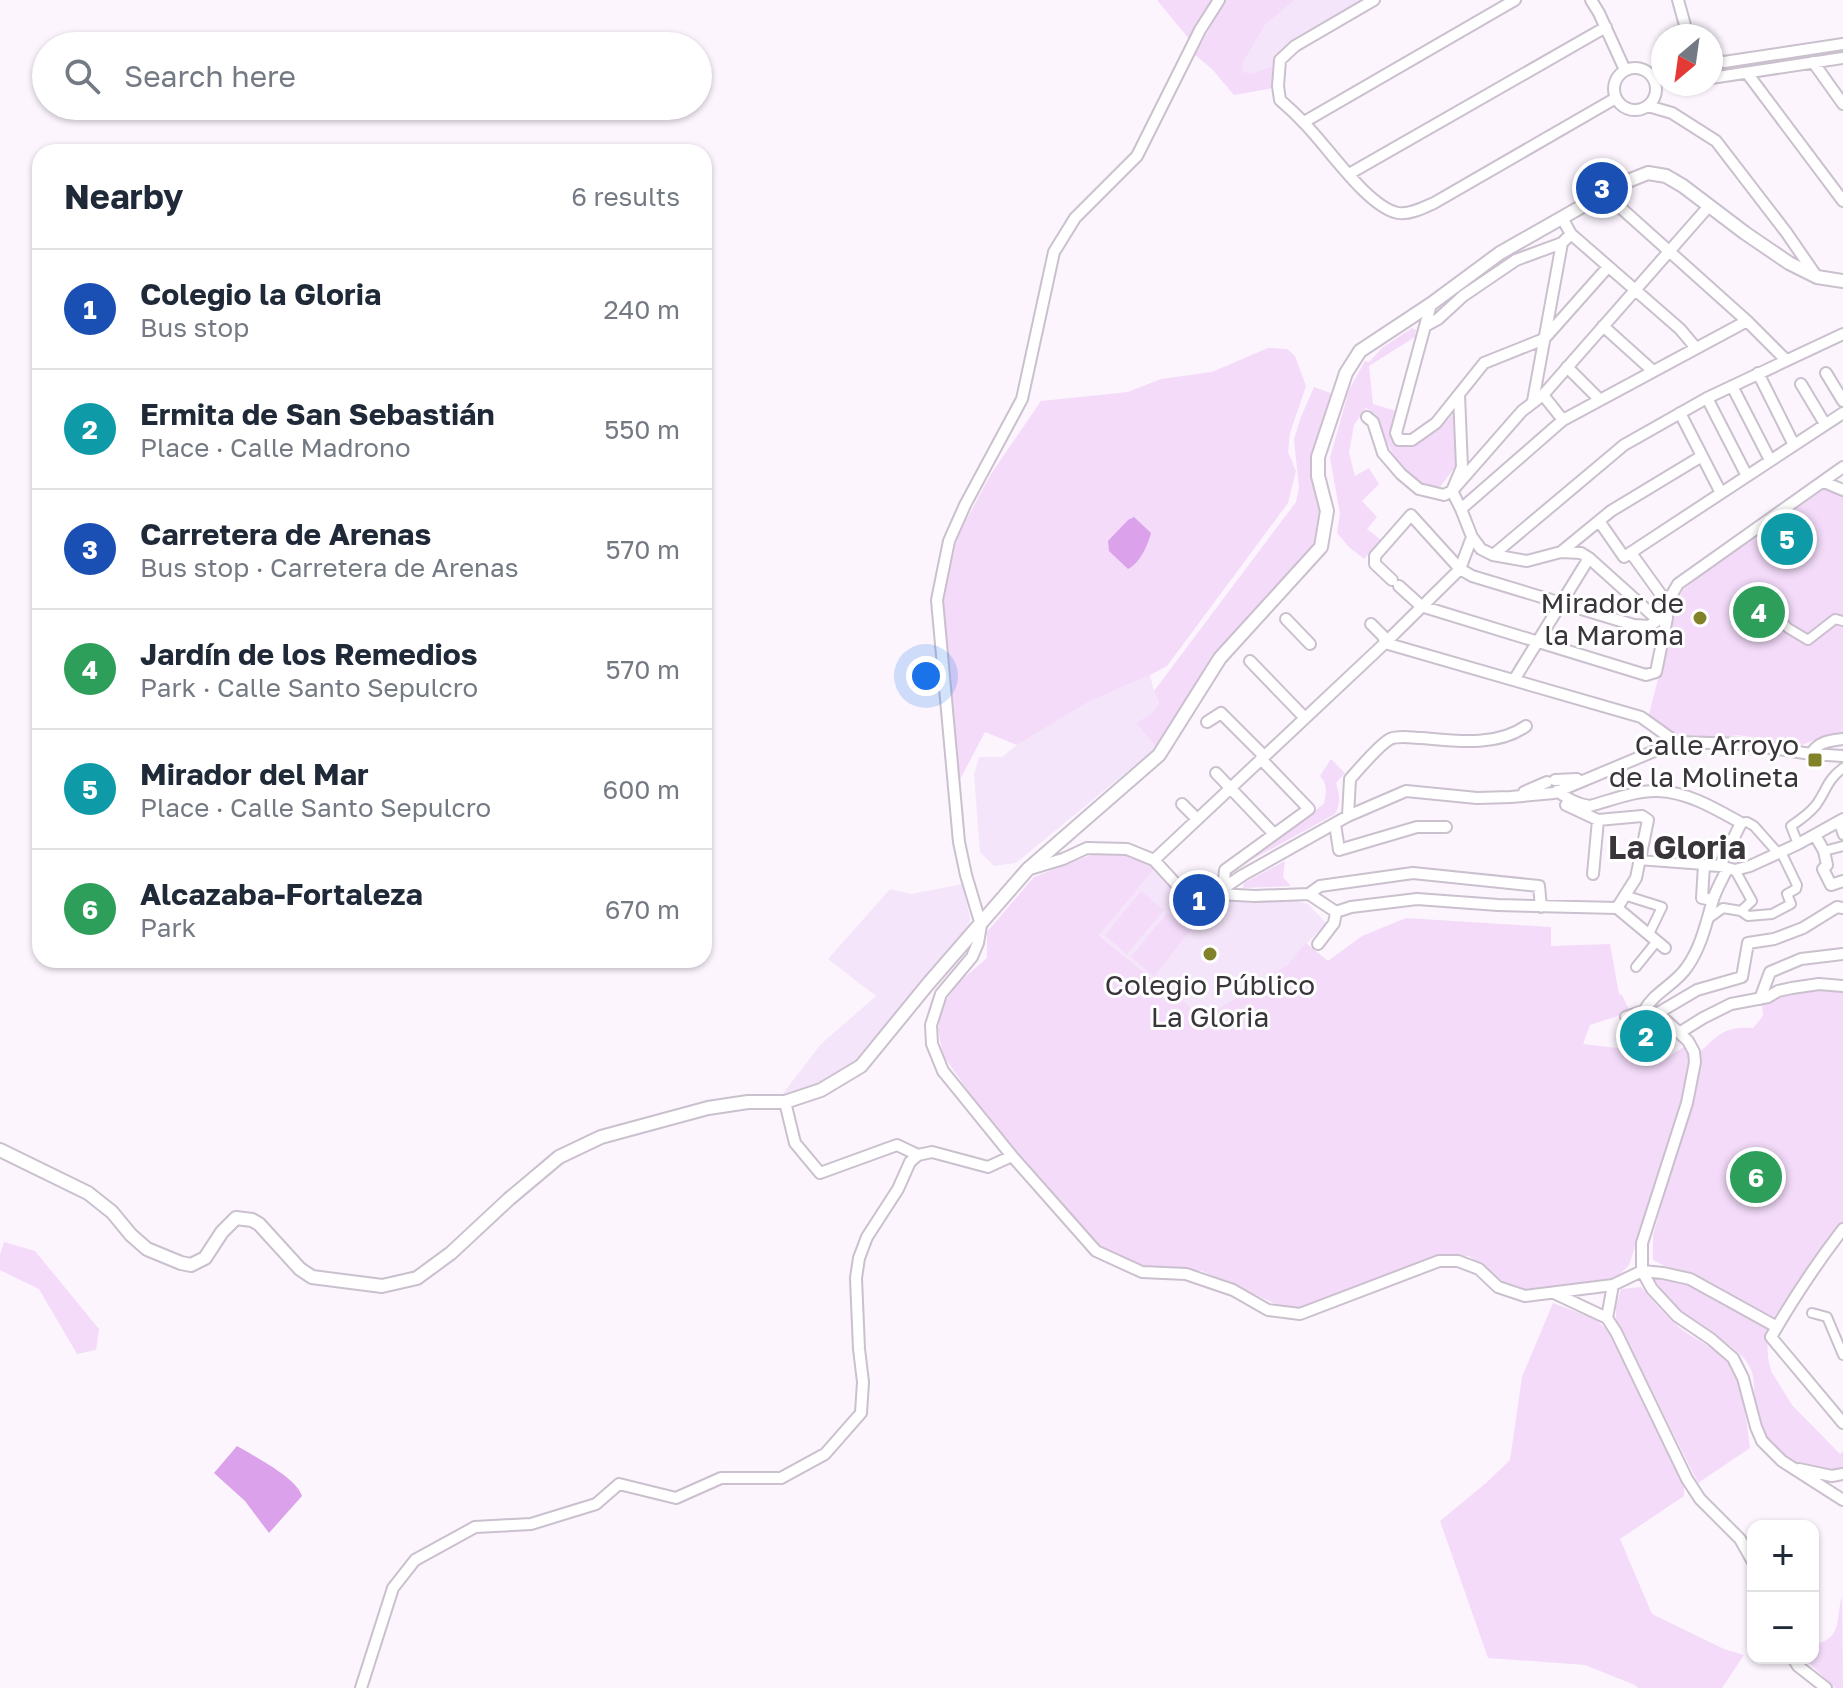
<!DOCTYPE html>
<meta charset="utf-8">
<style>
body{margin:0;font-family:"Golos Text",sans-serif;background:#f6f6f7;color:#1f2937}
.controls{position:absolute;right:24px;bottom:24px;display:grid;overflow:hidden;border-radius:16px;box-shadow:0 2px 6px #0004}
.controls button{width:72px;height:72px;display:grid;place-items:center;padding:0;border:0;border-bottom:2px solid #e0e1e3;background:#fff;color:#1f2937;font:40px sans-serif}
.compass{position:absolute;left:1651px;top:24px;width:72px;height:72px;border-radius:50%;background:#fff;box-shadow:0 2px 6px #0004;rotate:209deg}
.you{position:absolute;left:926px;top:676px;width:28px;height:28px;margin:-20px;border:6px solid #fff;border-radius:50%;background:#1a73e8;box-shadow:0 0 0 12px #1a73e833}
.badge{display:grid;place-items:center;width:52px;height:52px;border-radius:50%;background:#b45309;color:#fff;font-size:26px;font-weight:700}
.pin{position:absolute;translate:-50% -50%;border:4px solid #fff;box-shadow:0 2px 8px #0006}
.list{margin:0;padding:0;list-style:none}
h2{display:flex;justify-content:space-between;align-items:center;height:104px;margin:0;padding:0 32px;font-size:34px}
h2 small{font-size:26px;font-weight:400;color:#747a83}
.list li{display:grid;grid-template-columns:52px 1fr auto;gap:24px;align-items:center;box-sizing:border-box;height:120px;padding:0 32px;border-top:2px solid #e0e1e3}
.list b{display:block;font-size:30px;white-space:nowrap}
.list p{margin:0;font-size:26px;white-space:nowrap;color:#747a83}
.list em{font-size:26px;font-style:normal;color:#747a83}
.icon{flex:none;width:44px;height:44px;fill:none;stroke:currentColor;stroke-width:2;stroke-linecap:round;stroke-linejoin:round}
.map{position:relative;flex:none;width:1843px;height:1688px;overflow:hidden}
.search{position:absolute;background:#fff;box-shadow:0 2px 6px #0004;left:32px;top:32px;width:680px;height:88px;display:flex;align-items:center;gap:20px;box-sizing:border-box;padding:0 28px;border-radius:44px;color:#747a83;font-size:30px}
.panel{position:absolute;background:#fff;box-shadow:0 2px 6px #0004;left:32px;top:144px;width:680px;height:824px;border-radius:24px}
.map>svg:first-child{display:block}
.built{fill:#f5e5fa}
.green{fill:#f3dbf9}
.water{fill:#dba1eb}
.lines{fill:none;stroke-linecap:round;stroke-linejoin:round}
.pedestrian-casing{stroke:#cbc0ce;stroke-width:12}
.minor-casing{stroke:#cbc0ce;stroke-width:14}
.tertiary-casing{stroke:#cbc0ce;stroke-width:16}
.pedestrian{stroke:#fff;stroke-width:8}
.minor{stroke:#fff;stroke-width:10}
.tertiary{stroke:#fff;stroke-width:12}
.poi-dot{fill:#82822b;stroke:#fff;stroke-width:3}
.labels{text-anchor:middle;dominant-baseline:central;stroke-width:6;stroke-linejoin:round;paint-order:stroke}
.poi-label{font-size:28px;fill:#39353a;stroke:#fff;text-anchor:end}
.quarter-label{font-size:32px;font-weight:bold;fill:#39353a;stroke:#fff}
</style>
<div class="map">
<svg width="1843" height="1688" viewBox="0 0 1843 1688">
<rect width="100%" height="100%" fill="#fcf5fe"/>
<!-- built -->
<path class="built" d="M1295 0H1362L1296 37 1272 66 1252 75 1243 72 1242 64 1265 25Z
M1150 675 1154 691 1159 701 1150 715 1152 740 1157 747 1016 863 994 866 980 852 974 775 979 757H1002L1017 745 1088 702Z
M1154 869 1173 889 1190 898 1202 902 1296 901 1308 904 1326 923 1287 965 1203 1020 1171 990 1152 979 1099 934Z
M963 884 970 919 968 932 934 966 858 1063 817 1085 781 1096 821 1044 876 996 828 959 890 889 911 894Z"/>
<!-- green -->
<path class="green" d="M1157 0H1214L1190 40Z
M1225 0H1295L1265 25 1242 64 1243 72 1252 74 1272 66 1274 88 1234 95 1212 69 1195 55Z
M1412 328 1416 330 1415 337 1369 366 1373 404 1396 411C1392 426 1388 435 1401 446 1422 446 1440 429 1453 414L1458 416 1457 464 1440 487C1404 485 1386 446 1377 415L1366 408 1354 425 1349 453 1355 476 1369 468 1379 484 1362 501 1377 517 1367 529 1381 540 1364 559 1349 547 1337 533 1340 514 1330 458 1349 390 1365 361 1369 362 1382 348Z
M1268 348 1287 349 1295 356 1306 386 1290 433 1288 452 1296 471 1288 503 1167 666 1150 675 1088 702 1017 745 985 732 957 785 943 607 948 578 958 535 991 474 1041 401 1128 392 1161 379 1212 372Z
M1314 387 1339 396 1318 457 1327 511 1321 547 1220 658 1161 752 1136 723 1150 715 1159 702 1154 691 1296 502 1299 488 1294 439 1301 417Z
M1821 489 1838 492 1843 496V734L1824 736 1802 745 1737 735 1716 739 1675 736 1648 718 1677 605 1682 591 1744 540Z
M1331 759 1345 773 1336 783C1340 796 1341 803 1335 814L1233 870 1324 804C1326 793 1328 784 1320 776Z
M1123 853 1147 861 1154 869 1099 935 1152 979 1171 990 1203 1019 1287 965 1306 943 1328 961 1362 936 1406 918 1551 927V946L1610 944 1619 994 1622 995 1630 1012 1590 1025 1583 1044 1651 1052 1658 1063 1684 1047 1690 1056 1678 1119 1629 1265 1619 1275 1609 1279 1526 1291 1511 1288 1469 1256 1444 1254 1425 1260 1341 1296 1298 1308 1278 1305 1202 1271 1140 1267 1100 1246 980 1108 943 1055 938 1029 941 1008 958 983 987 958V932L1034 877 1091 855Z
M1285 861 1283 877 1291 886 1243 888 1244 883Z
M1141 891 1164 910 1127 954 1105 935Z
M1167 913 1190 931 1154 976 1131 957Z
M1794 990 1843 991V1221L1800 1278 1773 1319 1768 1330 1767 1338 1768 1358 1771 1371 1792 1405 1840 1454 1843 1451V1472C1831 1474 1818 1469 1806 1467 1778 1460 1758 1431 1755 1403 1753 1383 1757 1373 1742 1356 1725 1338 1700 1329 1681 1314 1670 1305 1662 1290 1654 1279L1671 1269 1653 1260V1235L1700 1071 1701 1051C1720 1033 1726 1026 1753 1028L1763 1016 1762 1003Z
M4 1242 35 1251 99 1329 96 1350 77 1354 39 1289 0 1270V1255Z
M1641 1287C1654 1302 1667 1318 1684 1331 1700 1342 1716 1348 1729 1364 1743 1383 1747 1424 1750 1448L1698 1483 1616 1319V1306L1621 1289Z
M1553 1303 1595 1319 1607 1330 1684 1482V1496L1620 1539 1652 1614 1724 1649 1744 1655 1722 1688H1638L1635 1685 1585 1665 1488 1658 1440 1521 1486 1483 1510 1460 1522 1377Z
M1842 1596 1843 1688H1835L1804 1658H1813V1645C1843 1638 1835 1622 1842 1596Z"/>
<!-- water -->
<path class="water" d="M1134 517 1151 533C1148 545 1140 563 1128 569L1109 551 1108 541 1128 520Z
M237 1446C254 1456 297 1478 302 1496L269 1533 245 1501 214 1473Z"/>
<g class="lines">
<!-- pedestrian casing -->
<g class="pedestrian-casing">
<path id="pedestrian" d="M1777 616 1788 628 1808 640 1835 619 1843 621
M1838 821 1843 835
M1741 823 1747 822 1754 826 1778 853
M1798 844 1791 826C1800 820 1809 814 1816 805 1827 790 1826 781 1843 768
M1824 851 1843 846
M1638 860 1704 865
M1735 870 1752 901 1741 911
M1624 895 1662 907 1649 934
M1709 918 1723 908 1741 911 1748 916 1772 914 1791 904 1787 894 1796 889 1797 885 1781 852
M1636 967 1657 941
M1812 1313 1827 1317 1843 1355"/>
</g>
<!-- minor casing -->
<g class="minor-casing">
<path id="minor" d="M1219 0 1200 30 1137 156 1075 218 1054 252 1022 399 965 505 949 541 937 600 959 842 966 875 981 925 978 943 972 957 941 994 931 1025 932 1044 943 1071 1012 1156 1096 1251 1142 1272 1186 1274 1233 1290 1268 1310 1300 1314 1439 1261H1458L1479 1269 1498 1287 1525 1296 1613 1285 1642 1271 1663 1273 1690 1279 1777 1327
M1374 0 1295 46 1280 60 1278 86 1280 100C1288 107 1296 114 1303 122 1326 144 1367 207 1398 213 1409 215 1423 208 1434 203L1616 98
M1591 0 1599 13 1625 70
M1678 0 1688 36
M1711 59 1724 62 1843 44
M1813 62 1843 104
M1614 89a21 21 0 1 1 42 0a21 21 0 1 1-42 0Z
M1747 73 1843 201
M1711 78 1843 58
M1648 106 1672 113 1716 141 1786 232 1817 277
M1304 122 1515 0
M1349 174 1606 27
M1606 193 1612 200 1747 321 1786 360
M1571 234 1680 329 1696 348
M1431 304 1396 433 1399 440H1412L1436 423 1484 363 1544 339 1608 267
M1425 326 1438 319 1463 296 1516 260 1562 243 1571 234 1562 218
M1603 326 1653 371
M1567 367 1600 400
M1758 373 1794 445
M1826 373 1843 401
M1801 384 1825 424
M1732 386 1770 460
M1459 395 1462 467 1452 491 1461 509 1472 537 1481 549 1493 555 1527 561 1561 552 1581 553 1589 558 1658 620 1667 618
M1543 395 1563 420
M1707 398 1747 476
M1533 401 1562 243
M1680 413 1721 493
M1367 417 1373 422 1383 453 1401 474 1419 489 1444 495 1452 491 1522 411 1543 395 1709 206
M1824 482 1843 490
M1461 509 1563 420 1747 321
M1599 521 1624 557 1843 413
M1561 552 1611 511 1702 456
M1631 553 1667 603
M1493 555 1624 445 1707 398 1843 334
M1392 580 1375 564V556L1411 515 1460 569 1472 576 1634 625 1649 626 1658 620
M1399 586 1421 606 1646 675 1656 672 1667 618V603L1678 584 1843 467
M1286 619 1310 644
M1371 624 1383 636 1385 643 1641 717 1676 742
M1250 661 1305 718
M1514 680 1589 558
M1207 722 1221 713 1261 753 1262 760 1309 809 1225 870 1223 889
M1811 754C1819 741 1829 741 1843 739
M1216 773 1274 834
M1555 780 1577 779
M1557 791C1567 798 1577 805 1590 806 1612 800 1636 790 1658 791 1688 792 1716 809 1741 823L1720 866
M1524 792 1547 782
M1182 804 1197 819
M1566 805 1598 820 1642 816 1648 820 1636 878 1617 908
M1348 816 1350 779C1358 770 1380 744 1390 739 1399 735 1412 738 1422 738 1455 741 1497 747 1526 726
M1335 824 1339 850 1417 827H1446
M1815 835 1824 851 1827 865 1823 869 1831 885 1843 881
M1154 860 1385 643 1460 569 1472 537
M1030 869 1063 859 1087 848 1127 849 1154 860 1176 884 1188 890 1199 893 1255 896 1309 894 1336 912
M1593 874 1598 820
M1215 894 1243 875 1348 816 1406 791 1477 798 1511 797 1554 793 1676 742 1745 744 1811 754 1843 756
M1309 894 1320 886 1413 873 1539 886 1541 907
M1712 900 1702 898 1704 865 1720 866 1735 870 1750 866 1798 844 1843 819
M1336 912 1351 907 1417 899 1498 905 1617 908 1665 948
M1318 944 1334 923 1336 912
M1760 999 1770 972 1801 959 1843 954
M1644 1011C1654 992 1675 985 1687 967 1700 949 1706 925 1712 903 1715 891 1722 880 1727 869
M1658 1013 1697 990 1742 977 1748 943 1774 939 1803 928 1837 907 1843 908
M1626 1017 1644 1011 1658 1013 1688 1041 1694 1052 1695 1062 1687 1103 1642 1243V1271L1652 1289 1677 1316 1711 1339 1733 1358 1743 1378 1756 1427 1762 1441 1782 1461 1843 1500
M1679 1033 1703 1018 1731 1004 1768 997 1778 991 1792 988 1819 984 1843 986
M785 1102 795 1143 820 1173 897 1145 918 1155
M1843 1229C1816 1264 1793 1299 1771 1337L1843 1423
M1556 1294 1607 1318 1616 1332 1687 1479 1700 1499 1740 1539 1753 1562
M1607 1318 1613 1285
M1799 1469 1832 1476 1843 1474
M1793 1658 1798 1666 1826 1688
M361 1688 393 1588 415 1560 475 1527 531 1524 596 1504 619 1484 676 1498 721 1478H781L825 1454 861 1413 863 1382 859 1349 856 1278 859 1258 867 1237 898 1189 910 1162 918 1155 932 1152 988 1167 1012 1156"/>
</g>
<!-- tertiary casing -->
<g class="tertiary-casing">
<path id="tertiary" d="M0 1150 88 1193 112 1212 131 1235 147 1249 181 1263 191 1265 205 1258 222 1232 236 1218 252 1220 259 1224 300 1269 312 1277 382 1286 417 1278 451 1253 509 1199 559 1157 601 1137 708 1108 748 1102H785L821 1090 861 1066 928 984 1028 869 1159 755 1220 658 1321 547 1327 511 1318 476V457L1346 373 1360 351 1431 304 1500 253 1623 183 1648 173 1666 176 1683 186 1745 233 1789 263 1817 277 1843 281"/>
</g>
<!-- pedestrian -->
<use href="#pedestrian" class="pedestrian"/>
<!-- minor -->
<use href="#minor" class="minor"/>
<!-- tertiary -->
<use href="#tertiary" class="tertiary"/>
</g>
<!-- markers -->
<g class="poi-dot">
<circle cx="1700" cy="618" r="8"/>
<rect x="1807" y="752" width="16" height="16" rx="4"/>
<circle cx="1210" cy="954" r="8"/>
</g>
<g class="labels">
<!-- poi labels -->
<g class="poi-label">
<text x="1684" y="602">Mirador de<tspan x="1684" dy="32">la Maroma</tspan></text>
<text x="1799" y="744">Calle Arroyo<tspan x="1799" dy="32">de la Molineta</tspan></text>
<text x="1210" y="984" text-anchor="middle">Colegio Público<tspan x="1210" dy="32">La Gloria</tspan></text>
</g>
<!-- quarter labels -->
<g class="quarter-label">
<text x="1677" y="847">La Gloria</text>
</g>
</g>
</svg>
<div class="controls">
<button>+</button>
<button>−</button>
</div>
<svg class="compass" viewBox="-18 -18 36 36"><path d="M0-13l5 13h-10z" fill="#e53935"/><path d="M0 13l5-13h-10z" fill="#747a83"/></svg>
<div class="you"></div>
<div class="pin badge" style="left:1199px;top:900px;background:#1a4fb4">1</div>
<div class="pin badge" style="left:1646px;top:1036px;background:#0f9aa8">2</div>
<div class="pin badge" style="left:1602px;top:188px;background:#1a4fb4">3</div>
<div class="pin badge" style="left:1759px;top:612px;background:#2e9e5b">4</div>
<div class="pin badge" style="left:1787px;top:539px;background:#0f9aa8">5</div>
<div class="pin badge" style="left:1756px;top:1177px;background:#2e9e5b">6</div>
<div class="search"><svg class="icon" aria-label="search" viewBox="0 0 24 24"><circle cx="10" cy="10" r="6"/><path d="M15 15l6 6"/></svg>Search here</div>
<section class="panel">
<h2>Nearby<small>6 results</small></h2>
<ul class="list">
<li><span class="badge" style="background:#1a4fb4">1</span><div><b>Colegio la Gloria</b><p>Bus stop</p></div><em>240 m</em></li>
<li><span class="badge" style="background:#0f9aa8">2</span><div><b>Ermita de San Sebastián</b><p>Place · Calle Madrono</p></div><em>550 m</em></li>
<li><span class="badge" style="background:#1a4fb4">3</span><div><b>Carretera de Arenas</b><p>Bus stop · Carretera de Arenas</p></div><em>570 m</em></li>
<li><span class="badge" style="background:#2e9e5b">4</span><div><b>Jardín de los Remedios</b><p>Park · Calle Santo Sepulcro</p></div><em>570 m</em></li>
<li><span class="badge" style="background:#0f9aa8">5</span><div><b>Mirador del Mar</b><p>Place · Calle Santo Sepulcro</p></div><em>600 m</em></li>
<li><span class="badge" style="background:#2e9e5b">6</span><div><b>Alcazaba-Fortaleza</b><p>Park</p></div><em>670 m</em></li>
</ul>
</section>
</div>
